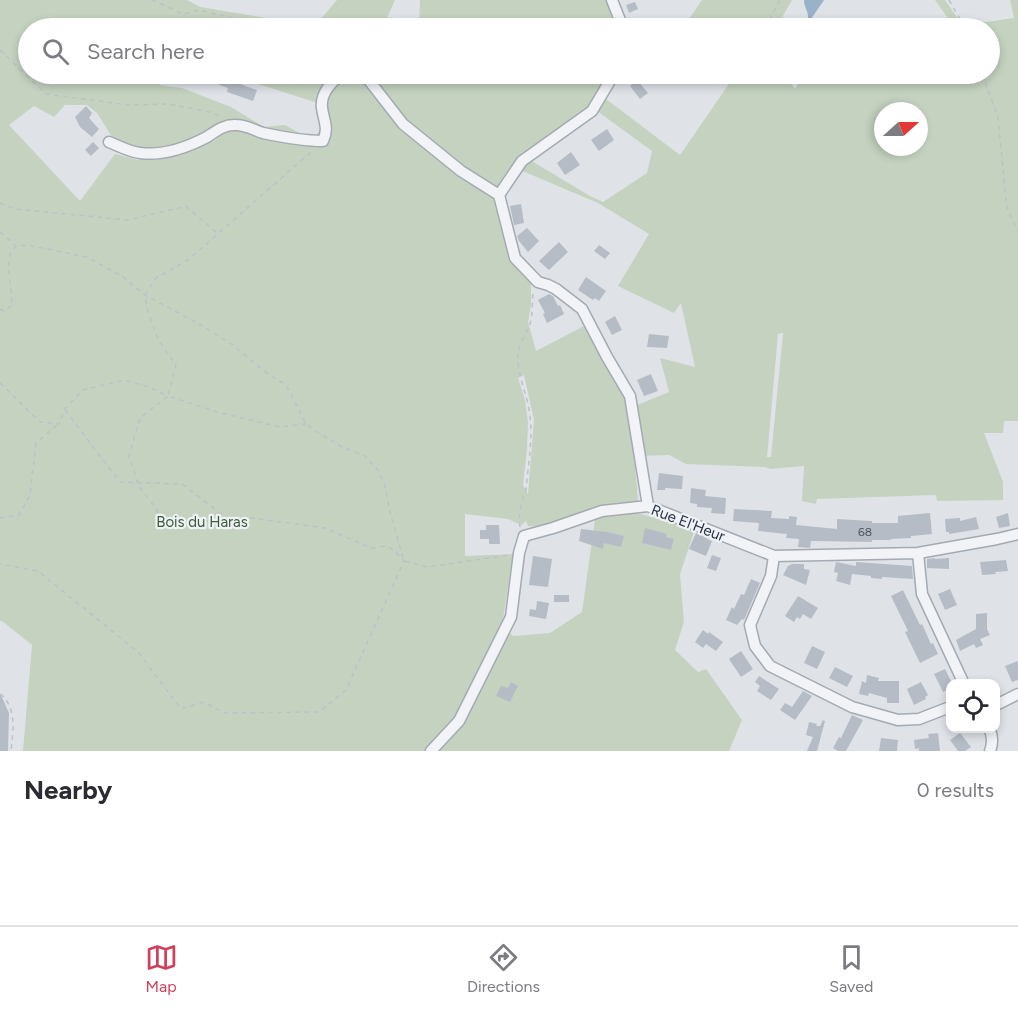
<!DOCTYPE html>
<style>
body{margin:0;font-family:Figtree,sans-serif;background:#f2f2f3;color:#2b2b33}
.controls{position:absolute;right:18px;bottom:18px;display:grid;overflow:hidden;border-radius:12px;box-shadow:0 3px 9px #0003}
.controls button{width:54px;height:54px;display:grid;place-items:center;padding:0;border:0;border-bottom:2px solid #e1e1e2;background:#fff;color:#2b2b33;font:30px sans-serif}
.compass{position:absolute;left:874px;top:102px;width:54px;height:54px;border-radius:50%;background:#fff;box-shadow:0 3px 9px #0003;rotate:69deg}
.list{margin:0;padding:0;list-style:none}
h2{display:flex;justify-content:space-between;align-items:center;height:78px;margin:0;padding:0 24px;font-size:26px}
h2 small{font-size:20px;font-weight:400;color:#7c7c81}
.icon{flex:none;width:33px;height:33px;fill:none;stroke:currentColor;stroke-width:2;stroke-linecap:round;stroke-linejoin:round}
.map{position:relative;flex:none;width:1018px;height:751px;overflow:hidden}
.search{position:absolute;background:#fff;box-shadow:0 3px 9px #0003;left:18px;right:18px;top:18px;height:66px;display:flex;align-items:center;gap:15px;box-sizing:border-box;padding:0 21px;border-radius:33px;color:#7c7c81;font-size:22px}
.sheet{height:174px;background:#fff}
nav{display:flex;justify-content:space-around;align-items:center;box-sizing:border-box;height:84px;border-top:2px solid #e1e1e2;background:#fff;font-size:16px;color:#7c7c81}
nav a{display:grid;justify-items:center;gap:3px}
nav .on{color:#d0425a}
.map>svg:first-child{display:block}
.green{fill:#c5d2c0;fill-rule:evenodd}
.water{fill:#99b1c9}
.lines{fill:none;stroke-linecap:round;stroke-linejoin:round}
.stream{stroke:#99b1c9;stroke-width:3}
.building{fill:#b6bcc5}
.minor-casing{stroke:#a4aab2;stroke-width:13}
.path{stroke:#bdc1c7;stroke-width:1.5;stroke-dasharray:4.5 4.5;stroke-linecap:butt}
.minor{stroke:#f2f3f7;stroke-width:10}
.labels{text-anchor:middle;dominant-baseline:central;stroke-width:4.5;stroke-linejoin:round;paint-order:stroke}
.number-label{font-size:12px;fill:#4c5461}
.park-label{font-size:15px;fill:#3d5c35;stroke:#eef2f6}
.street-label{font-size:15px;fill:#283140;stroke:#eef2f6}
</style>
<div class="map">
<svg width="1018" height="751" viewBox="0 0 1018 751">
<rect width="100%" height="100%" fill="#dfe3e8"/>
<!-- green -->
<path class="green" d="M0 0H187L200 7 285 21 313 28H28V74H165L159 85 182 88 231 107 264 127 285 125 312 140 329 119C328 113 325 105 326 100 330 85 348 71 362 75L402 130 497 200C503 229 507 262 531 282V306L528 322 536 351 586 325 626 396 634 454 638 501 615 503 545 527 528 526 526 521 521 525 508 519 465 514V556L516 554 511 566 502 626 513 636 550 633 582 612 595 519 618 511 633 512 695 529 680 574 684 622 675 650 698 672 706 669 742 720 729 751H23L32 645 2 621H0ZM65 105H87L97 113 116 143 157 152 182 147 224 125 232 130 175 154 138 160 115 154 80 201 9 125 34 106 54 117ZM524 375 534 420 528 494 523 485 527 449 528 422 525 400 518 378Z
M337 0H395L384 25 419 28 420 0H609L617 28H313Z
M702 0H792L776 28H691L693 21 689 19Z
M935 0H945L960 22 962 28H955Z
M1010 0H1018V421H1004L1003 433H984L1003 482V500L937 501 936 495 817 499 816 504 802 501 804 466 770 469 765 467 686 464 669 455 642 456 635 406 669 392 660 358 695 367 681 303 674 313 618 286 649 234 598 203 520 170 530 160 590 196 603 202 647 173 652 151 597 111 606 99 680 155 733 78 694 76 690 74H784L795 89 804 74H818L816 84 882 74H990V28H973L972 24 1014 18ZM883 111H919V147H883ZM783 333 771 457H767L778 334Z
M226 74H341L318 103Z
M367 74H611L591 110 522 159 501 189 492 188 425 138 395 109Z"/>
<!-- water -->
<path class="water" d="M804 0H824L811 19 808 20C809 11 804 8 804 0Z"/>
<g class="lines">
<!-- stream -->
<path class="stream" d="M805 28 808 20"/>
</g>
<!-- building -->
<path class="building" d="M635 2 638 9 629 13 626 5Z
M212 74 257 90 253 101 227 92 228 88 209 81Z
M637 80 648 93 640 99 630 86Z
M86 106 92 113 89 118 99 129 92 137 80 127 75 117Z
M607 129 614 140 599 151 591 140Z
M93 142 99 148 91 156 85 150Z
M571 152 580 165 565 175 557 163Z
M521 204 524 223 514 225 510 206Z
M527 228 539 241 528 252 519 241 517 236Z
M559 242 568 252 549 270 539 261Z
M599 245 610 253 605 259 594 251Z
M586 277 606 291 599 301 595 298 593 300 578 290Z
M549 294 553 296 558 306 560 305 564 314 547 323 543 314 545 313 538 300Z
M615 316 622 330 612 335 605 322Z
M649 334 669 336 667 348 647 347Z
M651 374 658 391 644 396 637 380Z
M659 473 683 476 682 489 665 488V490H657Z
M691 488 706 490 705 496 726 498 725 514 711 513 712 508 697 507V504L690 503Z
M734 509 772 511 771 518 789 519V516L797 517 796 525 837 529V519L872 521V523H898V516L930 513 932 534 911 536V538L891 539V540H872V542L811 541 810 548 798 547 799 539 786 538 787 534 758 531 759 523 733 521Z
M1008 513 1010 526 999 528 996 517Z
M976 517 979 529 949 534V532H946L945 519 960 518V521Z
M486 525H499L500 544H489V539H480V530H486Z
M645 528 667 534 666 537 674 539 671 550 642 543Z
M581 529 607 532 624 536 621 547 604 543 603 549 579 541Z
M696 533 708 538 707 539 712 541 706 556 689 549Z
M712 555 721 558 716 571 707 568Z
M533 556 552 559 548 587 529 585Z
M935 558V559L949 558V569L927 568V559Z
M1006 560 1008 571 995 572 996 574 982 575 980 562Z
M836 562 856 566V562L912 566 913 579 882 577V579L871 578V576L852 574 850 585 836 581 838 573 834 572Z
M792 564H804V569L810 570 806 585 783 575 788 566Z
M751 579 760 583 744 620 742 619 737 625 726 620 732 607 734 609 741 594 744 595Z
M950 589 957 605 945 610 938 594Z
M903 590 920 625 922 624 931 644 933 643 938 654 920 663 905 632 908 631 891 596Z
M554 595H569V602H554Z
M798 596 818 608 811 619 803 614 800 619 797 617 794 622 785 616Z
M537 601 549 603 546 619 529 616 530 609 536 610Z
M987 613V629L990 635 980 639 983 645 976 648 974 644 960 651 956 640 976 629V614Z
M703 630 708 634 709 632 723 642 716 651 706 644 703 648 695 642Z
M812 646 825 652 817 669 804 663Z
M741 651 753 669 741 677 729 659Z
M1018 661V680L1012 682 1005 666Z
M835 667 853 676 847 687 829 678Z
M945 669 951 681V688L943 692 934 674Z
M867 675 879 678 878 681H899V703H887V698L869 693 868 696 859 694 862 681 866 683Z
M759 676 779 689 771 700 757 691 760 686 755 682Z
M511 682 518 686 510 702 496 696 501 686 508 688Z
M921 682 928 695 925 697 926 699 914 705 907 689Z
M803 691 812 696 795 720 780 710 785 703 792 707Z
M0 693 9 713 8 751H0Z
M852 715 863 720 846 751H838L833 748 839 737 841 738Z
M823 720 825 721 817 751H807L813 737 806 735 809 722 817 724 816 726H820Z
M938 733 940 751H919V748L915 749 914 740 929 738 928 734Z
M960 733 971 747 965 751H958L950 740Z
M881 738 898 740 897 751H879Z"/>
<g class="lines">
<!-- minor casing -->
<g class="minor-casing">
<path id="minor" d="M612 0 623 28
M364 74 403 124 461 171 499 195
M614 74 592 111 522 161 499 195 515 258 538 282 548 285 556 289 582 309 607 357 630 396 648 506
M109 142C119 146 130 152 140 153 163 156 186 148 207 137 216 131 225 124 236 125 246 125 254 130 263 133 282 137 304 141 323 141 329 128 324 122 322 108 320 94 332 80 343 74
M918 553 922 594 964 684
M774 556 771 576 750 625 755 646 770 666 852 707 898 720 919 719 950 707
M996 705 1018 694
M989 728C993 736 993 743 990 751
M431 751 459 721 511 617 519 553 524 536 553 528 602 511 648 506 774 556 918 553 997 539 1018 534"/>
</g>
<!-- path -->
<path class="path" d="M152 0 183 14 199 10 245 21 280 26 290 28
M949 0 965 28
M321 23 326 28
M765 28 780 0
M0 50 46 94 129 105 169 104 209 112 222 117
M982 74 998 117 1007 209 1018 231
M0 203 15 209 128 220 186 206 217 233
M0 232 15 245
M0 309 3 311 12 306C12 293 6 265 10 255 12 251 14 249 16 246L27 245 87 257 123 277 145 295 201 325 233 345 268 374 286 385 306 424 319 433 342 447 365 456 377 469 384 482 390 512 404 561 428 567 509 555
M0 383 40 422 59 424 65 409 83 390 124 380 146 386 168 396 140 418 129 456 139 487 156 508 162 523 180 530 193 521 229 520 245 517 325 528 371 548 387 546 395 551 404 561 346 690 319 712 225 713 203 702 181 709 138 652 38 571 0 564
M65 410 120 482 182 484 229 520
M306 424 280 427 217 412 168 396 176 365 159 341 147 309 145 295 156 278 188 260 311 152
M0 518 19 515 30 495 36 443 57 425
M520 527C518 514 521 502 526 490 528 466 533 440 530 416 528 396 518 378 518 358 517 344 526 336 530 324 533 313 532 303 533 292
M0 695H2C17 711 13 731 11 751"/>
<!-- minor -->
<use href="#minor" class="minor"/>
</g>
<g class="labels">
<!-- number labels -->
<g class="number-label">
<text x="865" y="532">68</text>
</g>
<!-- park labels -->
<g class="park-label">
<text x="202" y="522">Bois du Haras</text>
</g>
<!-- street labels -->
<g class="street-label">
<text transform="translate(688 523) rotate(21)">Rue El'Heur</text>
</g>
</g>
</svg>
<div class="controls">
<button><svg class="icon" aria-label="locate" viewBox="0 0 24 24"><circle cx="12" cy="12" r="6"/><path d="M12 2v4M12 18v4M2 12h4M18 12h4"/></svg></button>
</div>
<svg class="compass" viewBox="-18 -18 36 36"><path d="M0-13l5 13h-10z" fill="#e53935"/><path d="M0 13l5-13h-10z" fill="#7c7c81"/></svg>
<div class="search"><svg class="icon" aria-label="search" viewBox="0 0 24 24"><circle cx="10" cy="10" r="6"/><path d="M15 15l6 6"/></svg>Search here</div>
</div>
<section class="sheet">
<h2>Nearby<small>0 results</small></h2>
<ul class="list">
</ul>
</section>
<nav>
<a class="on"><svg class="icon" aria-label="map" viewBox="0 0 24 24"><path d="M3 6l6-2 6 2 6-2v14l-6 2-6-2-6 2zM9 4v14M15 6v14"/></svg>Map</a>
<a><svg class="icon" aria-label="directions" viewBox="0 0 24 24"><path d="M12 3l9 9-9 9-9-9zM9 14v-3h6M13 9l2 2-2 2"/></svg>Directions</a>
<a><svg class="icon" aria-label="saved" viewBox="0 0 24 24"><path d="M7 4h10v16l-5-4-5 4z"/></svg>Saved</a>
</nav>
